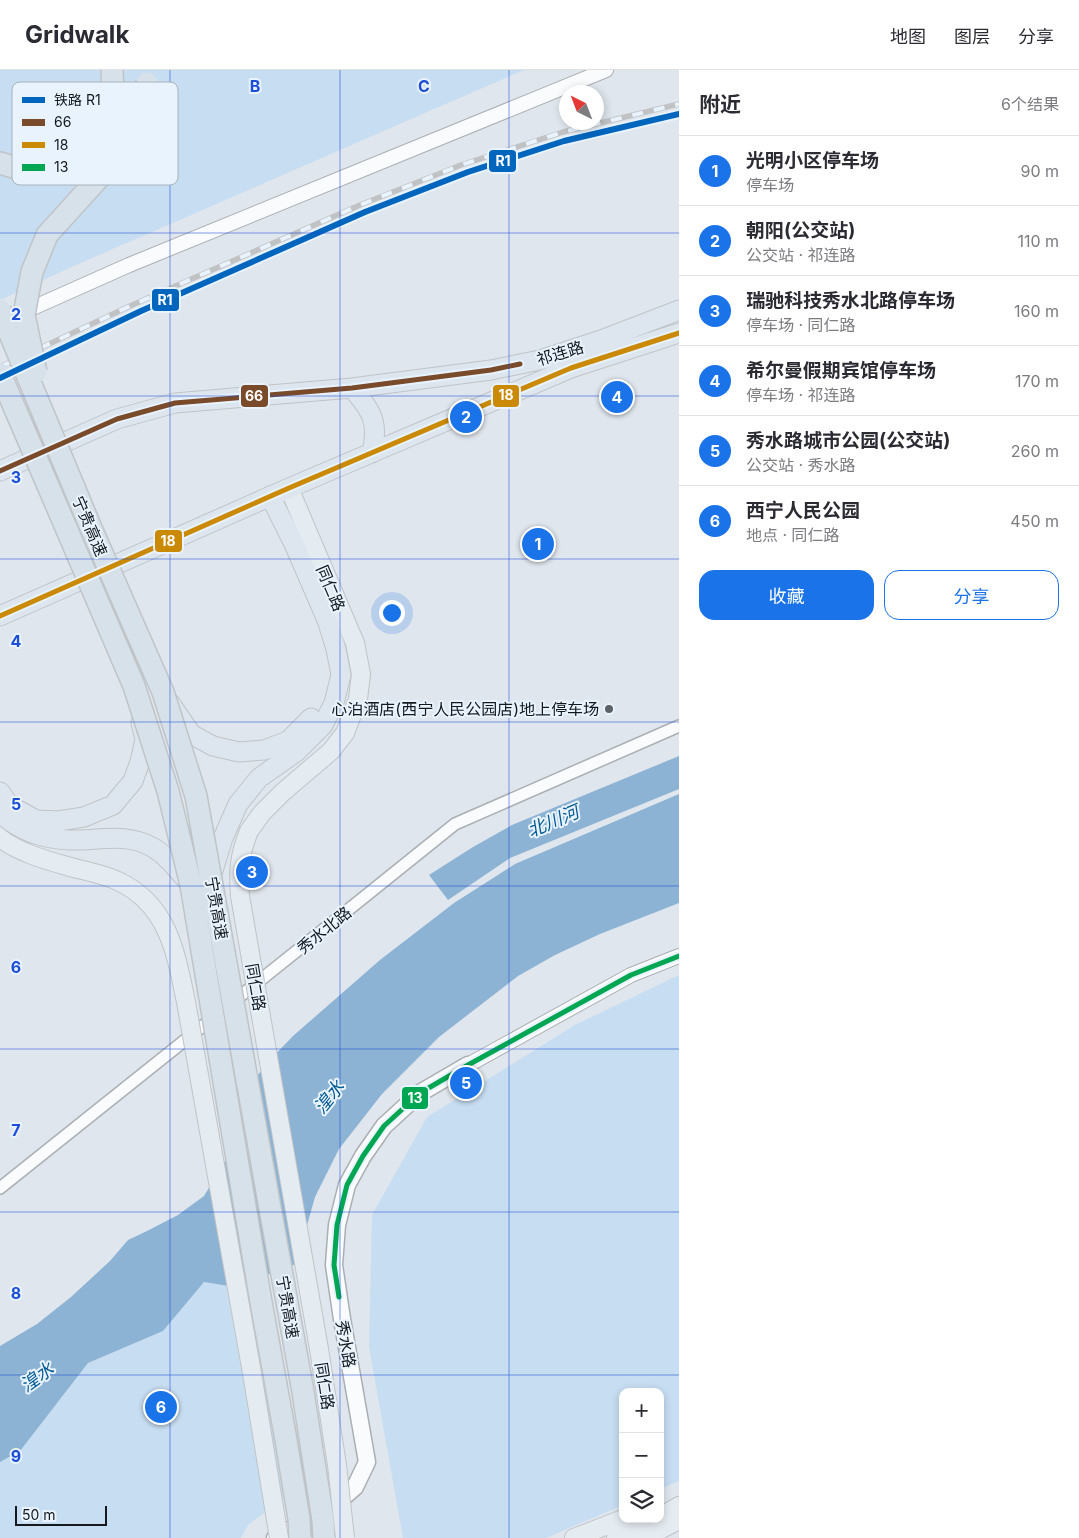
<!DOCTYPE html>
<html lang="zh">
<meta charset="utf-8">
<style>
body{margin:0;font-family:Inter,"Noto Sans SC",sans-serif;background:#f7f7f7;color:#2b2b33}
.controls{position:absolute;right:15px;bottom:15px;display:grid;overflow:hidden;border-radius:10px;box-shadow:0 2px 8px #0003}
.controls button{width:45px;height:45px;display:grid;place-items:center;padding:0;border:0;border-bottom:1px solid #e1e1e2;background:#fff;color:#2b2b33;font:25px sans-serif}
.compass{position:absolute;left:559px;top:15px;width:45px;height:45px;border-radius:50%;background:#fff;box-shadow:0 2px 8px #0003;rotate:318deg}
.scale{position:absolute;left:15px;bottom:12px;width:92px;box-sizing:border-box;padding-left:5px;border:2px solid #14191d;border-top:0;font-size:14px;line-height:18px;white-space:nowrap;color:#14191d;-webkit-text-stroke:4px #e8f3fe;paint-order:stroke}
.you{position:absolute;left:391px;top:542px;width:18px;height:18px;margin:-12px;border:4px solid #fff;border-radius:50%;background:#1a73e8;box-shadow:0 0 0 8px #1a73e833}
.badge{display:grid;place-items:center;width:32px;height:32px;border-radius:50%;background:#1a73e8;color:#fff;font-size:16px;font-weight:700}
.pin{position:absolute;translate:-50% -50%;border:2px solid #fff;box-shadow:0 1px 5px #0006}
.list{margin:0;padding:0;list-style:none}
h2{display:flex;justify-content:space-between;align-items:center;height:65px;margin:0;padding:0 20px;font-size:21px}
h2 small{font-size:16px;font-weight:400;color:#7c7c81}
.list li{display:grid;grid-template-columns:32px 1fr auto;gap:15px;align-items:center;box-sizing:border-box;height:70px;padding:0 20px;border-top:1px solid #e1e1e2}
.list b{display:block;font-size:19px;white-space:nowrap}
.list p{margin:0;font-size:16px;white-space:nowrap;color:#7c7c81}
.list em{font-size:16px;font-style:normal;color:#7c7c81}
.actions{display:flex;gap:10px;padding:15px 20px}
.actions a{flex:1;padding:11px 0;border:1px solid #1a73e8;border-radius:15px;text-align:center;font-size:18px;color:#1a73e8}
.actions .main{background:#1a73e8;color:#fff}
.icon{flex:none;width:28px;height:28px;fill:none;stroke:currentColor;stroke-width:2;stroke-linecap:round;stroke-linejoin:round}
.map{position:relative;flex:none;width:679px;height:1468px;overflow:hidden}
header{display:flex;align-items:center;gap:30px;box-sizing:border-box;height:70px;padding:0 25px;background:#fff;border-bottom:1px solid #e1e1e2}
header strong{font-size:24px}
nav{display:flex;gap:28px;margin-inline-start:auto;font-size:18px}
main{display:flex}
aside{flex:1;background:#fff}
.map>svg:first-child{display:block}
.green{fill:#c7ddf1}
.water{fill:#8cb2d4}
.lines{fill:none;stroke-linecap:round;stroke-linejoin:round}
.minor-casing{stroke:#aaafb4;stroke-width:14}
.tertiary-casing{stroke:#aaafb4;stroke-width:16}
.secondary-casing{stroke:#aaafb4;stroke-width:19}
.primary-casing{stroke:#c0c4c7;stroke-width:20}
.trunk-casing{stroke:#c0c4c7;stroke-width:21}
.motorway-casing{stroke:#c0c4c7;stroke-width:24}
.minor{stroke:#fafbfc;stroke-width:11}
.tertiary{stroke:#fafbfc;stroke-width:14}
.secondary{stroke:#fafbfc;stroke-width:16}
.primary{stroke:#e4ebf1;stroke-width:18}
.trunk{stroke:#dde6ee;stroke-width:19}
.motorway{stroke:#d6e1ea;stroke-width:21}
.rail-casing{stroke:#c0c2c4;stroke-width:5.5}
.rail{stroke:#e8f3fe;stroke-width:4;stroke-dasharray:11;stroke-linecap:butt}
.primary-bridge-casing{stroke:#c0c4c7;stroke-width:20;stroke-linecap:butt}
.motorway-bridge-casing{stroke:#c0c4c7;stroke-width:24;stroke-linecap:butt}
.primary-bridge{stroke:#e4ebf1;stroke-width:18}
.motorway-bridge{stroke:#d6e1ea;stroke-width:21}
.bus-1-casing{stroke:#e8f3fe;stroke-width:9}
.bus-2-casing{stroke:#e8f3fe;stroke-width:9}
.bus-3-casing{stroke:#e8f3fe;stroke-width:9}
.bus-1{stroke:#7a4b2a;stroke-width:5}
.bus-2{stroke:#ca8a06;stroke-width:5}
.bus-3{stroke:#00a651;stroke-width:5}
.rail-1-casing{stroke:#e8f3fe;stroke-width:10}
.rail-1{stroke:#0065bd;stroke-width:6}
.grid{fill:none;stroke:#1d4ed8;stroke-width:1;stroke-opacity:0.55}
.poi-dot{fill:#5b6166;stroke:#e8f3fe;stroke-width:2}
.labels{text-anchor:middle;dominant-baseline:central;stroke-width:4;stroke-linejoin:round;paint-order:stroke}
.street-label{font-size:16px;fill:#14191d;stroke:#e8f3fe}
.poi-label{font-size:16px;fill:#14191d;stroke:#e8f3fe;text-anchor:end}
.water-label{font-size:18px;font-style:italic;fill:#035a93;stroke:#e8f3fe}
.key{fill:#e8f3fe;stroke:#a8b2ba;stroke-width:1}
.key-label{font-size:14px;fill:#14191d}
.grid-label{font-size:16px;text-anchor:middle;font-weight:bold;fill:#1d4ed8;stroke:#e8f3fe;stroke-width:4;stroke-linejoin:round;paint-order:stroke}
.line-badge{stroke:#e8f3fe;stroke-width:2}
.badge-label{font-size:14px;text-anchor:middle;font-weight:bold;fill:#fff}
</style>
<header>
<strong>Gridwalk</strong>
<nav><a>地图</a><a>图层</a><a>分享</a></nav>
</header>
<main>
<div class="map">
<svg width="679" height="1468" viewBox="0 0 679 1468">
<rect width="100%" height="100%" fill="#dfe6ed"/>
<!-- green -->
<path class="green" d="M0 0H524L67 199 0 230Z
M679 905V1411L660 1419V1322H623V1435L546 1468H403L369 1277 372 1145 427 1047 575 955Z
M204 1212 235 1217 248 1212 284 1428 248 1455 241 1468H0V1392L20 1381 88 1293 163 1261Z"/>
<!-- water -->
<path class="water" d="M679 686V719L510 788 448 830 429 805 473 777 512 755Z
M679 724V833L600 864 555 885 518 906 439 967 382 1024 339 1079 315 1127 307 1155 301 1192 235 1217 204 1212 163 1261 88 1293 20 1381 0 1392V1276L37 1254 71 1227 110 1191 128 1170 147 1161 178 1145 204 1126 225 1091 241 1031 247 1019 268 992 293 966 380 890 454 833 515 794Z"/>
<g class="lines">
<!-- minor casing -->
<g class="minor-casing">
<path id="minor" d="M0 1118 348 840 455 754 679 656"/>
</g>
<!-- tertiary casing -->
<g class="tertiary-casing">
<path id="tertiary" d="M19 244 129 195 606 0
M468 995 631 905 679 886"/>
</g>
<!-- secondary casing -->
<g class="secondary-casing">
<path id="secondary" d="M275 1468 332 1437 355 1417 367 1392 342 1249 334 1195 337 1155 347 1115 363 1086 384 1056 420 1023 468 995"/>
</g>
<!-- primary casing -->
<g class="primary-casing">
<path id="primary" d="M249 761 262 743 283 722 331 681 345 663 358 629 361 604 355 573 289 418
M660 1447 679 1436
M574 1468 623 1449
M616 1468 656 1449
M644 1468 679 1450"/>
</g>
<!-- trunk casing -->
<g class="trunk-casing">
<path id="trunk" d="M352 318C372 341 379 352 372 383
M0 401 117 349 175 333 352 318 491 300 540 290 601 270 679 240
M0 546 289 418 571 298 679 263
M170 633 191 664 213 676 239 682 264 680 288 671 311 648
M0 722 9 735 36 750 58 751 84 747 113 735 133 711 140 692 145 669 141 653
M0 742C17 761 45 769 69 770 97 771 126 762 152 777 168 786 179 802 191 815
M211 807 223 768 238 734 259 708 296 682 323 655 334 633 341 605 336 579 327 550 294 474 270 426"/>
</g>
<!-- motorway casing -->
<g class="motorway-casing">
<path id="motorway" d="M0 93 30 102 71 88 99 62 113 25 112 0"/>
</g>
<!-- minor -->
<use href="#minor" class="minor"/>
<!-- tertiary -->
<use href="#tertiary" class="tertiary"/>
<!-- secondary -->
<use href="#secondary" class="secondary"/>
<!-- primary -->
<use href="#primary" class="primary"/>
<!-- trunk -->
<use href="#trunk" class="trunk"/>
<!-- motorway -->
<use href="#motorway" class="motorway"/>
<!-- rail casing -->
<g class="rail-casing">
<path id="rail" d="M0 297 130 236 360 135 461 95 563 62 679 34"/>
</g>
<!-- rail -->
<use href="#rail" class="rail"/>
<!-- primary-bridge casing -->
<g class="primary-bridge-casing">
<path id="primary-bridge" d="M249 761C239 786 238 800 240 826L319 1279 337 1395 345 1468
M0 768C18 782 45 790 67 796 84 801 103 804 118 811 169 835 176 884 186 932L252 1303 279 1468"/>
</g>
<!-- motorway-bridge casing -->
<g class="motorway-bridge-casing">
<path id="motorway-bridge" d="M0 240 91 458 163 622 196 726 302 1316 323 1450 324 1468
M36 302 24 245 32 202 47 165 114 91 134 58 147 13
M0 304 134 616 168 721 191 815 261 1232 286 1370 299 1449 300 1468"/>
</g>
<!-- primary-bridge -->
<use href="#primary-bridge" class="primary-bridge"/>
<!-- motorway-bridge -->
<use href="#motorway-bridge" class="motorway-bridge"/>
<!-- bus-1 casing -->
<g class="bus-1-casing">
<path id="bus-1" d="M0 401 117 349 175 333 352 318 491 300 520 294"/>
</g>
<!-- bus-2 casing -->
<g class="bus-2-casing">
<path id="bus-2" d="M0 546 289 418 571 298 679 263"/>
</g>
<!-- bus-3 casing -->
<g class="bus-3-casing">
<path id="bus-3" d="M339 1227 334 1195 337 1155 347 1115 363 1086 384 1056 420 1023 468 995 631 905 679 886"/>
</g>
<!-- bus-1 -->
<use href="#bus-1" class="bus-1"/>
<!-- bus-2 -->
<use href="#bus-2" class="bus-2"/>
<!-- bus-3 -->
<use href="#bus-3" class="bus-3"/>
<!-- rail-1 casing -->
<g class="rail-1-casing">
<path id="rail-1" d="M0 308 141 241 365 142 468 102 564 71 679 44"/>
</g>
<!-- rail-1 -->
<use href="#rail-1" class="rail-1"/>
</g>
<!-- grid -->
<path class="grid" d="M170 0V1468M340 0V1468M509 0V1468M0 163H679M0 326H679M0 489H679M0 652H679M0 816H679M0 979H679M0 1142H679M0 1305H679"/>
<!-- markers -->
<circle class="poi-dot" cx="609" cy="639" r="5"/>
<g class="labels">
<!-- street labels -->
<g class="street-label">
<text transform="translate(560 283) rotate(-17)">祁连路</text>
<text transform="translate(90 456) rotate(67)">宁贵高速</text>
<text transform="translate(331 518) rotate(67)">同仁路</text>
<text transform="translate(217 838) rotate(80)">宁贵高速</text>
<text transform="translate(324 860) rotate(-39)">秀水北路</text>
<text transform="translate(256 917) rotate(80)">同仁路</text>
<text transform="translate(288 1237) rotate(80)">宁贵高速</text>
<text transform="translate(346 1274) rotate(80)">秀水路</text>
<text transform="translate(325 1316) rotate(81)">同仁路</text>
</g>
<!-- poi labels -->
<g class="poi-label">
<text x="599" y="639">心泊酒店(西宁人民公园店)地上停车场</text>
</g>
<!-- water labels -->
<g class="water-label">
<text transform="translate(553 751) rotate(-23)">北川河</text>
<text transform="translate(329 1027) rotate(-51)">湟水</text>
<text transform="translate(37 1307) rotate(-36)">湟水</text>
</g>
</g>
<!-- legend -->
<rect x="12" y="12" width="166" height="103" rx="8" class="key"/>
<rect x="22" y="27" width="23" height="6" fill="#0065bd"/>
<rect x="22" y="49" width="23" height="7" fill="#7a4b2a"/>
<rect x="22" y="72" width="23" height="6" fill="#ca8a06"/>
<rect x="22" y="94" width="23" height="7" fill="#00a651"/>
<g class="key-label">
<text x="54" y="35">铁路 R1</text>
<text x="54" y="57">66</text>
<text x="54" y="80">18</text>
<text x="54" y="102">13</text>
</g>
<g class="grid-label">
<text x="255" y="22">B</text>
<text x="424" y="22">C</text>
<text x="16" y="250">2</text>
<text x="16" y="413">3</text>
<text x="16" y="577">4</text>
<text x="16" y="740">5</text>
<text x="16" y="903">6</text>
<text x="16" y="1066">7</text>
<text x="16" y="1229">8</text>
<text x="16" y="1392">9</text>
</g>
<g class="line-badge">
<rect x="488" y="79" width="29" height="24" rx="5" fill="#0065bd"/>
<rect x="151" y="218" width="29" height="24" rx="5" fill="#0065bd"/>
<rect x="492" y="314" width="28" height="24" rx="5" fill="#ca8a06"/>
<rect x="240" y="314" width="29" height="24" rx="5" fill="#7a4b2a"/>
<rect x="154" y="459" width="29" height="24" rx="5" fill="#ca8a06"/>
<rect x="401" y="1016" width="28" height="24" rx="5" fill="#00a651"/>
</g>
<g class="badge-label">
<text x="503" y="96">R1</text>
<text x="165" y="235">R1</text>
<text x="506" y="330">18</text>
<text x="254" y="331">66</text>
<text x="168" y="476">18</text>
<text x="415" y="1033">13</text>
</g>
</svg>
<div class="controls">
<button>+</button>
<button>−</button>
<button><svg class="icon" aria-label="layers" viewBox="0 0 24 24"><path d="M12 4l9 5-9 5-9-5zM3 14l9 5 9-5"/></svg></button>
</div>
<svg class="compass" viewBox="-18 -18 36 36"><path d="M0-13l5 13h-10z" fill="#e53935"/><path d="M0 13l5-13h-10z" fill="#7c7c81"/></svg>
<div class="scale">50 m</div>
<div class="you"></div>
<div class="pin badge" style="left:538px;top:474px">1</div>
<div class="pin badge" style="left:466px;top:347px">2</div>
<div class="pin badge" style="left:252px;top:802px">3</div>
<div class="pin badge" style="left:617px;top:327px">4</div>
<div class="pin badge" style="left:466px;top:1013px">5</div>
<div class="pin badge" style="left:161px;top:1337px">6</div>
</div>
<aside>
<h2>附近<small>6个结果</small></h2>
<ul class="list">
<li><span class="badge">1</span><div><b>光明小区停车场</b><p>停车场</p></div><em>90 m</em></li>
<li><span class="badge">2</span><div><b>朝阳(公交站)</b><p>公交站 · 祁连路</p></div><em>110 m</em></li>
<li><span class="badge">3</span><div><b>瑞驰科技秀水北路停车场</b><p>停车场 · 同仁路</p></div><em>160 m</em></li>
<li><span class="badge">4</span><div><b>希尔曼假期宾馆停车场</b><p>停车场 · 祁连路</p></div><em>170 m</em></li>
<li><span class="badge">5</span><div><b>秀水路城市公园(公交站)</b><p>公交站 · 秀水路</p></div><em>260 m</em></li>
<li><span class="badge">6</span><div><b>西宁人民公园</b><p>地点 · 同仁路</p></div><em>450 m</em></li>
</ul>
<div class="actions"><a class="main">收藏</a><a>分享</a></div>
</aside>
</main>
